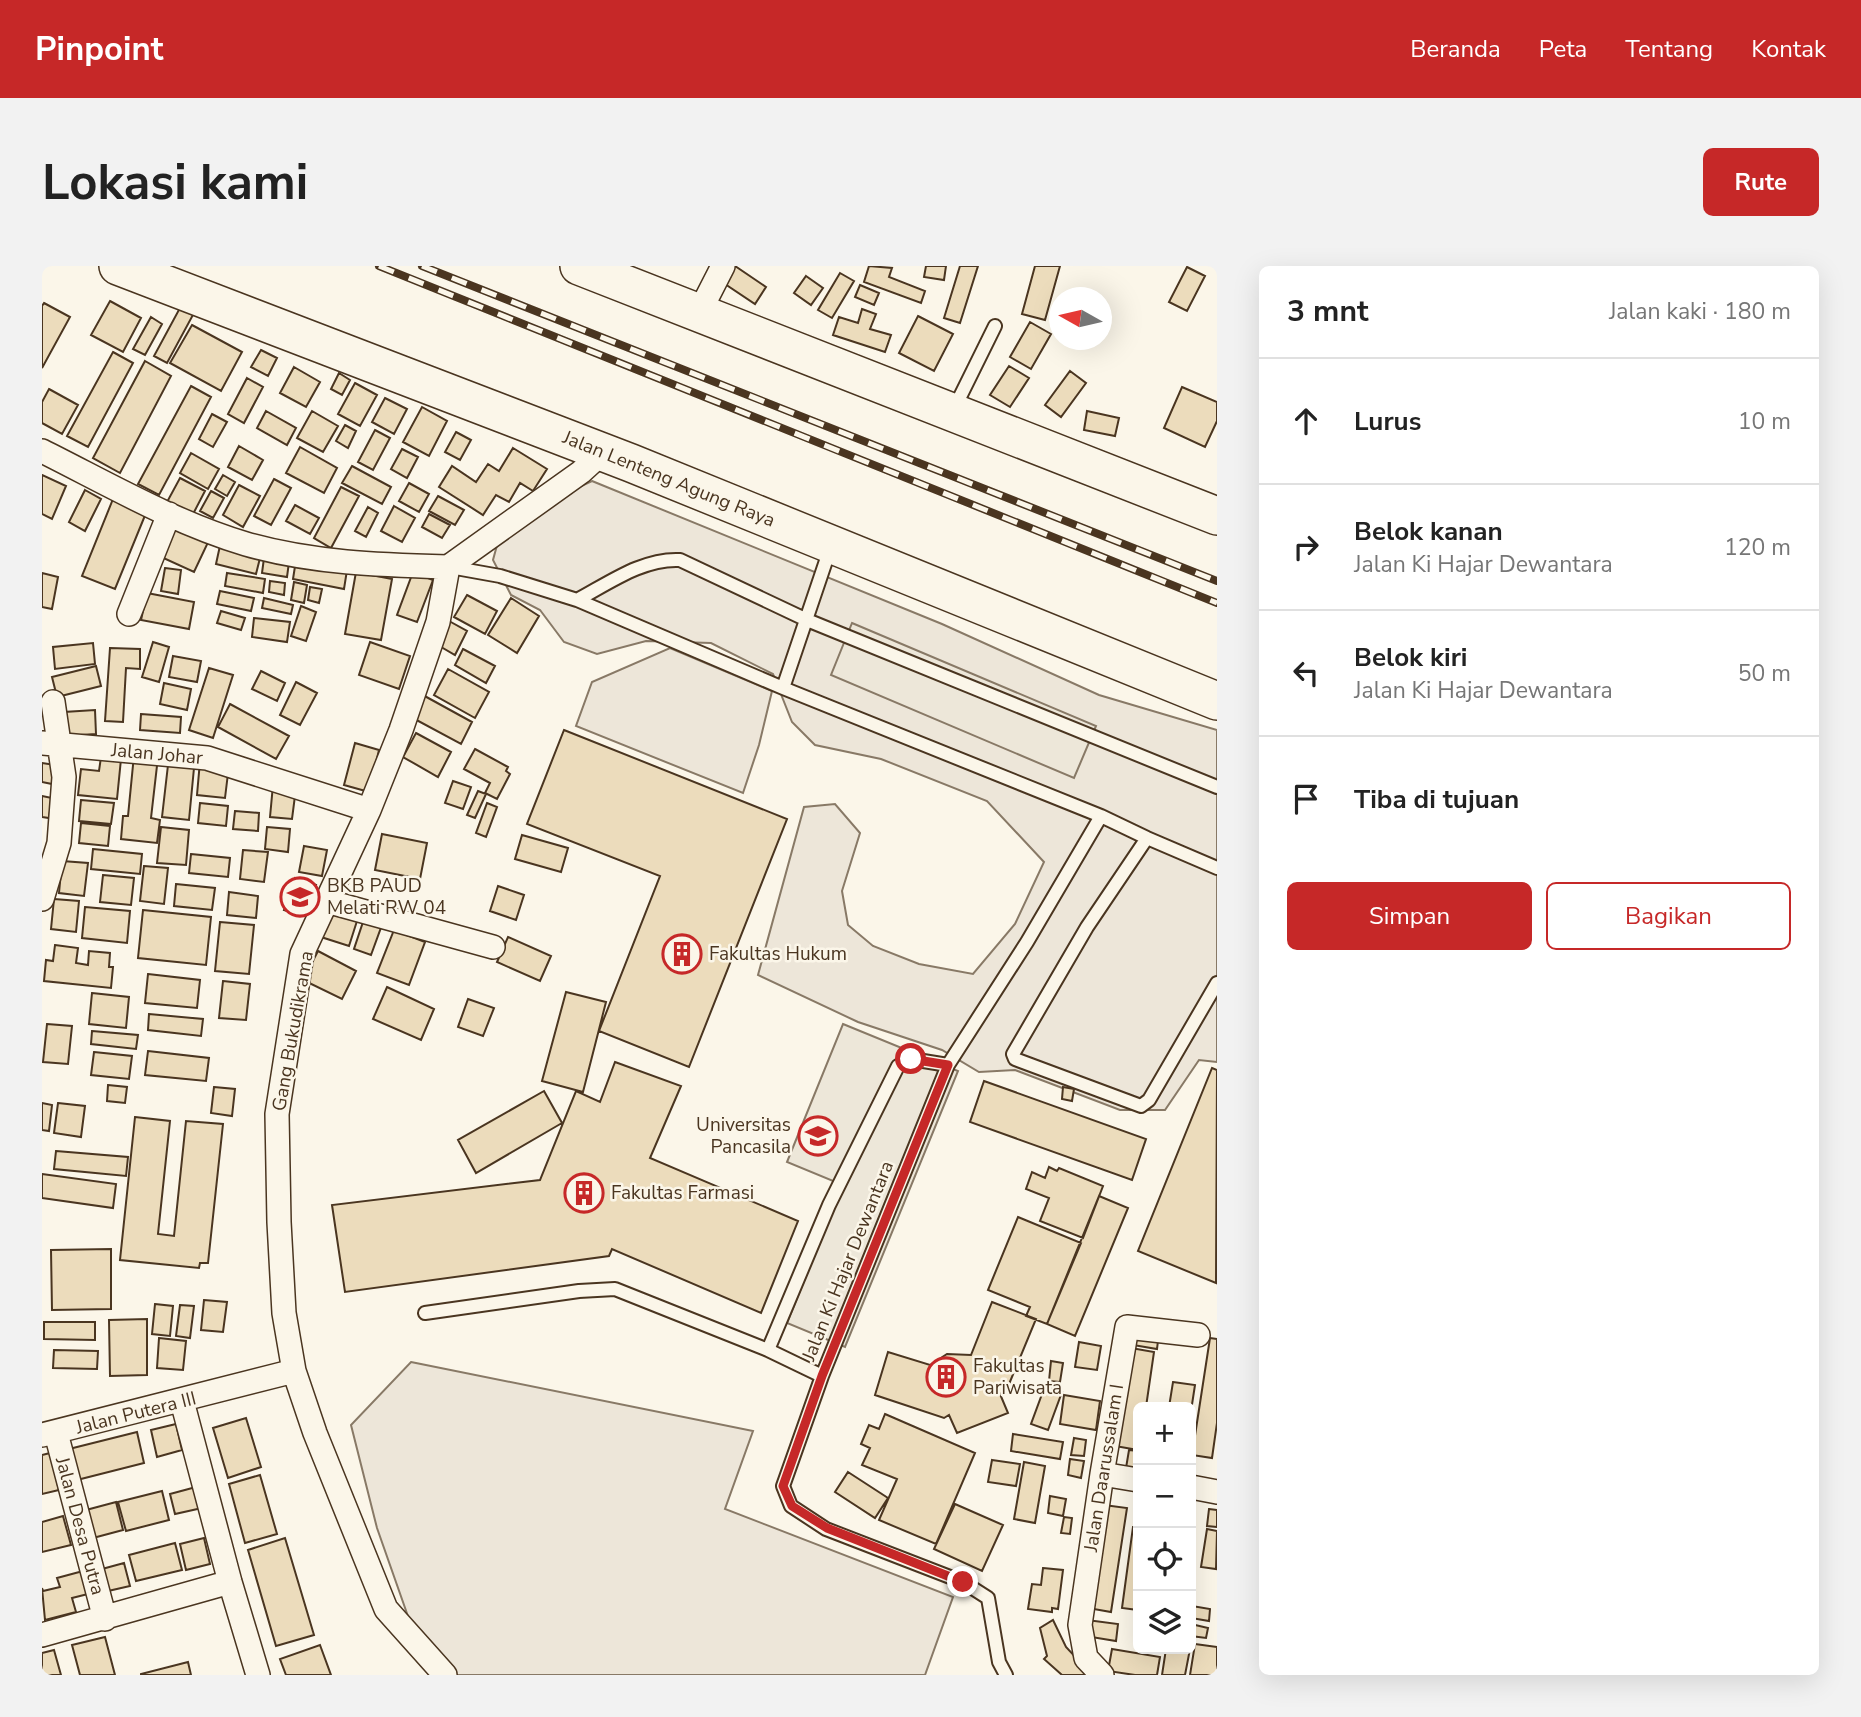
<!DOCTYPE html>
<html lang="id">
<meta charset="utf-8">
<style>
body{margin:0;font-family:"Nunito Sans",sans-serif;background:#f2f2f2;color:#222}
.controls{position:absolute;right:21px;bottom:21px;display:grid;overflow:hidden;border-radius:10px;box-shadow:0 7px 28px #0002}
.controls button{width:63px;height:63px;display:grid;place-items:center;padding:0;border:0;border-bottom:2px solid #e0e0e0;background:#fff;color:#222;font:35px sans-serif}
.compass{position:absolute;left:1007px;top:21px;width:63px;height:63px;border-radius:50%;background:#fff;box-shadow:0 7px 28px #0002;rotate:278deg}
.stop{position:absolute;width:21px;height:21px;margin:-16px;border:5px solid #c62828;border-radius:50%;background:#fff}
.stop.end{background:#c62828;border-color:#fff;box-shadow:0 2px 7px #0008}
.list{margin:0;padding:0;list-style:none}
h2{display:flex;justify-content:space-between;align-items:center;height:91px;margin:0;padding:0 28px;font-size:30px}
h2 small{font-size:23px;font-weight:400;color:#767676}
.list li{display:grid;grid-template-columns:46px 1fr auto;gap:21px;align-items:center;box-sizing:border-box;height:126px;padding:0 28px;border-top:2px solid #e0e0e0}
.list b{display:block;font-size:26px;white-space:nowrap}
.list p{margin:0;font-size:23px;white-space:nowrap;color:#767676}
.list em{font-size:23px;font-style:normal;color:#767676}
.actions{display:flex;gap:14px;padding:21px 28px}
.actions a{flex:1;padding:16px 0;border:2px solid #c62828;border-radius:10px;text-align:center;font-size:24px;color:#c62828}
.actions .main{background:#c62828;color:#fff}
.icon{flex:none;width:38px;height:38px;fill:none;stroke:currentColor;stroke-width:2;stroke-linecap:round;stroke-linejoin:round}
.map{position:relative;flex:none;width:1175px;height:1409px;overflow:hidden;border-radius:10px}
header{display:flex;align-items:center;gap:42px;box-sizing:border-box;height:98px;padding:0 35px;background:#c62828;color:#fff}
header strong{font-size:33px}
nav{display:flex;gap:38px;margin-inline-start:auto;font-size:24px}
.intro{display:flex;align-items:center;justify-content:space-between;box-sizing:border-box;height:168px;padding:0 42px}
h1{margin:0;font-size:49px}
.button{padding:18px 32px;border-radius:10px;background:#c62828;color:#fff;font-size:24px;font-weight:700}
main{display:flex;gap:42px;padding:0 42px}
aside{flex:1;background:#fff;border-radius:10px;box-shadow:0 7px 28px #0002}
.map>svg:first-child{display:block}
.green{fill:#ede6d9;stroke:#887966;stroke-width:2}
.parking{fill:#ede7d9;stroke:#887966;stroke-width:2}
.building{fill:#ecdcbc;stroke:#4a3520;stroke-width:2}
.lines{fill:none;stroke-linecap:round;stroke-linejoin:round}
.lane-casing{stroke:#4a3520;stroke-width:16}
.street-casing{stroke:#4a3520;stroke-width:26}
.primary-casing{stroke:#4a3520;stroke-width:40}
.lane{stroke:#fbf6e9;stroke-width:12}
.street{stroke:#fbf6e9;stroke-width:23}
.primary{stroke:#fbf6e9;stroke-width:37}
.rail-casing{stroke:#4a3520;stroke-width:8}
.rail{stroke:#fbf6e9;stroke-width:5;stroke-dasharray:16;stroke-linecap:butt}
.route{stroke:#c62828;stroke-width:9}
.labels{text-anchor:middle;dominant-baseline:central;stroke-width:5;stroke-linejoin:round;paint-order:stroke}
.street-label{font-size:19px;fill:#4a3520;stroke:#fbf6e9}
.poi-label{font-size:19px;fill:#4a3520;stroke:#fbf6e9;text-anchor:start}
</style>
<header>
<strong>Pinpoint</strong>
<nav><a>Beranda</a><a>Peta</a><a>Tentang</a><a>Kontak</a></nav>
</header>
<div class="intro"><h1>Lokasi kami</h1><a class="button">Rute</a></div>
<main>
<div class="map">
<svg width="1175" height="1409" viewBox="0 0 1175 1409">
<rect width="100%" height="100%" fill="#fbf6e9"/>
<!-- green -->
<path class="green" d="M550 215 900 358 1057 429 1175 464V796L1157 794 1123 844H1078L973 804 937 806 900 784 816 756 716 709 762 541 793 538 818 567 800 625 806 659 831 680 877 698 931 708 973 658 1002 596 945 535 839 493 773 479 750 456 731 408 669 377 604 375 555 388 522 376 498 344 469 329 451 294 457 272 486 245Z
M628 382 730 425 717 479 701 527 534 460 550 416Z
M369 1096 711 1165 683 1243 911 1331 883 1409H413L368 1356 335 1262 309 1159Z"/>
<!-- parking -->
<path class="parking" d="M810 357 1054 460 1032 512 789 409Z
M801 758 916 805 803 1081 745 1057 801 919 745 896Z"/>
<!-- building -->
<path class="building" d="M686 0H693L724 21 713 38 677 14Z
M827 0 850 2 847 11 883 25 879 37 822 16Z
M884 0H904L902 14 882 11Z
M918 0H936L918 57 902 52Z
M993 0H1018L1003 54 980 48Z
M1145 1 1163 10 1145 45 1127 36Z
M798 7 812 15 790 52 776 44Z
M764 10 781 22 769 39 752 27Z
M818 19 837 27 832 39 813 31Z
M68 35 99 52 81 86 49 69Z
M2 37 28 51 0 102V40Z
M139 40 152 47 125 97 112 90Z
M820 43 834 48 828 63 849 69 843 86 791 69 797 51 816 57Z
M876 50 911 68 892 105 857 87Z
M109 51 120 58 103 89 91 83Z
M988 56 1009 68 989 103 968 91Z
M150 59 200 86 179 125 128 97Z
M219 84 235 92 226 110 209 101Z
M71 86 91 97 46 181 25 170Z
M103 95 129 110 78 207 51 192Z
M967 100 987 112 968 141 948 129Z
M252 101 278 116 264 141 238 127Z
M1028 105 1044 117 1019 151 1003 139Z
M297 107 308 114 300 129 289 123Z
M205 112 221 121 202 157 186 148Z
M313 117 335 129 318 160 296 148Z
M149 120 169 131 117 229 96 218Z
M1140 121 1175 136V155L1163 181 1122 162Z
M7 123 36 139 20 168 0 157V136Z
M343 132 365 143 352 168 330 156Z
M380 141 405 155 387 190 361 176Z
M224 145 254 162 245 179 215 162Z
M270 145 296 160 281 186 255 172Z
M1045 145 1077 152 1073 170 1042 164Z
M170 148 185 156 171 181 157 173Z
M303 159 314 165 306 182 294 175Z
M333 164 348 172 331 204 316 196Z
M414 166 429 174 418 194 403 186Z
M197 180 221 194 210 214 186 201Z
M258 181 295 202 282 227 244 207Z
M471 182 505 203 491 225 478 217 467 236 454 229 441 249 397 221 410 200 434 216 446 198 457 205Z
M360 183 376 191 365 212 349 203Z
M149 187 177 203 166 223 138 207Z
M310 200 349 221 340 238 300 217Z
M0 209 24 220 10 253 0 248Z
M181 209 193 216 185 230 173 223Z
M138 212 163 225 150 250 125 236Z
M232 213 249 222 229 259 212 250Z
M367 217 387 228 377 246 357 235Z
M197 219 218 230 201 261 181 249Z
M299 221 317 230 289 282 272 272Z
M43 224 59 233 43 265 27 256Z
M169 225 182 232 171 252 158 245Z
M396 230 422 244 413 259 387 245Z
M71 233 104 247 73 323 40 310Z
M253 239 277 252 268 268 244 255Z
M352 240 373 252 360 276 339 265Z
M326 241 336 247 324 271 313 265Z
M387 248 408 259 400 272 380 261Z
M134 254 169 270 152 306 117 290Z
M179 275 220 284 214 308 174 298Z
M222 292 247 296 245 311 220 307Z
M254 294 305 304 302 323 251 313Z
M123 302 139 304 136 328 119 325Z
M314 306 350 313 339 374 303 368Z
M371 306 391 314 375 356 355 349Z
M0 307 16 311 10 343 0 341Z
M185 307 223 313 221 327 183 320Z
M228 315 243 317 242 329 227 326Z
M252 316 265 319 262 337 249 334Z
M268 321 280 323 277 337 266 334Z
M178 325 212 332 209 345 175 338Z
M105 327 152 336 147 363 99 354Z
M425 329 455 345 443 368 412 351Z
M222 332 251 339 249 348 220 342Z
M469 332 497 350 475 387 446 369Z
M259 340 274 346 264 375 249 370Z
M179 345 203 352 199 364 175 357Z
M212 352 248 356 245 376 210 371Z
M407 355 425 365 413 389 394 378Z
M111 376 127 381 117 416 100 411Z
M328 376 368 390 357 423 317 409Z
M51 377 53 398 13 403 11 381Z
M68 382 98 383V403L84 402 81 456 63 455Z
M421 383 453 400 444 417 413 399Z
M131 390 159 395 155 416 127 411Z
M54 400 59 420 15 431 10 411Z
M167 402 191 409 171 472 147 464Z
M406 403 447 426 433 452 392 429Z
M219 405 243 417 235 435 210 423Z
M254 416 275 427 258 459 238 449Z
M122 417 149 423 145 444 118 438Z
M379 428 430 456 419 478 367 450Z
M188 438 247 470 234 493 176 461Z
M53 444 54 468 23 470 22 446Z
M99 448 139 451 138 467 98 464Z
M522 464 745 553 647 801 557 765 618 610 485 558Z
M374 467 409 486 396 511 361 491Z
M313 477 337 484 327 526 302 519Z
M433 483 466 501 464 505 468 508 455 533 443 527 448 517 422 503Z
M92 489 116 491 109 552 118 554 115 577 79 573 81 550H86Z
M59 491 79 493 75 533 36 529 39 503 57 505Z
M158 495 187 499 183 532 155 529Z
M0 497 13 499 10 518 0 516Z
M126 499 152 502 147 554 120 551Z
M411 515 429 521 421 543 403 537Z
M231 519 254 522 250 553 228 551Z
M436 525 444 528 433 552 425 549Z
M0 530 10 532 7 552 0 551Z
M39 534 72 537 69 558 37 555Z
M158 537 186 540 184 560 156 557Z
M445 537 455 541 444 571 434 567Z
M193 545 217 547 216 565 191 563Z
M39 557 68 560 66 580 37 577Z
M119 561 147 564 144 599 115 597Z
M225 561 248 563 246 586 223 583Z
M340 568 385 577 378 613 333 604Z
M480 569 526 582 519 606 473 593Z
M262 580 285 584 280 610 257 606Z
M51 583 100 588 98 608 49 603Z
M201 584 226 586 222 616 198 613Z
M149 588 188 592 186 611 147 607Z
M20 595 46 597 42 630 17 627Z
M102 600 126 602 122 638 98 635Z
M61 609 92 612 89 639 58 636Z
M253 612 274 619 264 650 242 644Z
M134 618 173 622 170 644 132 640Z
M456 620 482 629 474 654 448 645Z
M187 626 216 630 214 652 185 649Z
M12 633 37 635 34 666 9 663Z
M43 641 88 645 85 677 40 672Z
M101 644 169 651 164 699 96 692Z
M288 646 315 655 307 680 279 671Z
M323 650 341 656 329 689 312 683Z
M178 656 212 659 207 708 173 705Z
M352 664 383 676 367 719 335 707Z
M466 671 509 690 498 715 455 696Z
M13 679 36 682 34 697 46 699 47 685 68 687 67 701H71L69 722 2 715 4 694 11 695Z
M276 685 314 705 300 733 261 714Z
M106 708 158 714 155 742 103 737Z
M181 715 208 718 204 754 177 752Z
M345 721 392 743 379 774 331 753Z
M524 726 564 736 541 826 500 815Z
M50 727 87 731 84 762 47 758Z
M426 733 452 742 441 770 416 761Z
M107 748 161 753 159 770 106 764Z
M5 758 30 760 26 798 1 796Z
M50 765 96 769 94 783 49 778Z
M106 785 167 792 164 815 103 809Z
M52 786 90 790 87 813 49 809Z
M573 796 639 820 608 892 756 955 719 1047 570 983 567 990 303 1026 290 939 498 914 534 825 558 836Z
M1170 802 1175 804 1174 1017 1096 985Z
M942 815 1104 873 1090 914 928 856Z
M66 819 85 821 83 837 65 835Z
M172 821 193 823 190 850 169 847Z
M1021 821 1032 823 1030 835 1020 833Z
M502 825 520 857 434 907 416 874Z
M0 837 10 839 7 865 0 864Z
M16 837 43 840 39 871 12 867Z
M93 851 128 855 116 968 132 970 144 855 181 858 166 997H158L157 1002 78 994Z
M14 885 86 891 84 910 12 903Z
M1007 901 1015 905 1017 902 1061 920 1041 972 998 955 1007 932 984 923 990 906 1003 912Z
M0 908 74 918 71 942 0 932Z
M1057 930 1086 942 1033 1070 1005 1058Z
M976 951 1039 977 1005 1058 984 1050 988 1041 946 1024Z
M69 983V1043L10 1044 9 984Z
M162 1034 185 1036 181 1066 159 1064Z
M950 1036 994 1053 965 1123 958 1128 966 1147 915 1167 907 1149 902 1152 833 1129 846 1086 888 1099 905 1088 929 1089Z
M113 1038 131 1040 128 1070 110 1068Z
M138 1039 152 1040 148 1072 134 1070Z
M105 1053V1109L68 1110 67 1054Z
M2 1056H53V1074L2 1073Z
M1088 1061 1117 1066 1115 1083 1085 1078Z
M117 1072 144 1075 141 1104 115 1102Z
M1168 1072 1175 1073V1157L1170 1192 1150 1189Z
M1037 1076 1059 1080 1055 1104 1033 1101Z
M1089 1082 1112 1086 1104 1141H1096V1184L1073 1180Z
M12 1084 56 1085 55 1103 11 1102Z
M1009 1095 1021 1097 1018 1116 1007 1115Z
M1131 1116 1153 1119 1149 1145V1141H1127Z
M1003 1120 1020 1126 1006 1164 989 1158Z
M1022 1129 1058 1135 1054 1164 1018 1158Z
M843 1148 933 1187 894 1278 837 1254 855 1213 820 1199 828 1182 819 1178 827 1159 837 1163Z
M204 1152 219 1201 186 1212 171 1162Z
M134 1158 140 1184 115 1191 109 1164Z
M95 1166 102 1197 31 1215 23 1184Z
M971 1168 1021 1176 1018 1193 969 1185Z
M1032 1172 1044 1174 1042 1190 1029 1189Z
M1087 1184 1096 1185V1204L1084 1202Z
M8 1187 17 1224 0 1228V1189Z
M1028 1193 1042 1195 1039 1212 1026 1209Z
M950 1194 978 1198 974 1220 946 1216Z
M982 1196 1003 1200 993 1257 972 1253Z
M806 1206 846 1232 833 1252 793 1226Z
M218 1209 235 1268 203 1277 187 1218Z
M154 1221 160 1242 133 1248 128 1228Z
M120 1225 127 1254 84 1265 76 1236Z
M1008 1230 1024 1233 1021 1250 1006 1247Z
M74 1236 81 1264 51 1272 44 1244Z
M913 1238 961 1259 940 1305 892 1283Z
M1062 1239 1085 1242 1069 1346 1046 1342Z
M1167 1243 1175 1244V1261L1165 1260Z
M21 1250 29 1279 0 1286V1256Z
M1022 1251 1030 1252 1028 1268 1019 1267Z
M1091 1261H1096V1344L1080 1342Z
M1165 1263 1175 1265 1174 1303 1159 1301Z
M162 1272 168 1298 144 1304 138 1278Z
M243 1272 272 1369 234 1380 206 1284Z
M133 1277 140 1304 94 1315 87 1289Z
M82 1297 88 1320 66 1325 60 1303Z
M1001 1302 1021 1304 1016 1343 1010 1342V1346L986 1343 990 1318 999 1319Z
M41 1305 46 1328 30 1332 34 1346 3 1354 0 1322 1 1325 18 1321 15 1312Z
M1150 1340 1168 1343 1167 1355 1149 1352Z
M1011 1354 1024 1381 1050 1409H1020L1002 1393 1005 1390 998 1362Z
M1045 1354 1076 1358 1074 1375 1043 1370Z
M1149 1358 1166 1362 1164 1372 1149 1370Z
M63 1371 73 1409H38L30 1379Z
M1153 1378 1175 1381V1409H1148Z
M278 1379 289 1409H244L238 1393Z
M1070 1383 1118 1391 1115 1409H1093L1066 1405Z
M1124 1383H1148L1143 1409H1120Z
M12 1384 19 1409H0V1387Z
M146 1396 149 1409H99V1408Z"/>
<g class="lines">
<!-- lane casing -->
<g class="lane-casing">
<path id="lane" d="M911 145 953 60
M408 301 458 310 535 334 741 422 1059 550 1105 572 1175 602
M535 334C567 317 601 292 638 294L765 354 1175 521
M741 422 789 280
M1105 572 1045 661 971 788 973 793 1099 840 1107 834 1175 717
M383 1047 537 1025 573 1023 726 1084 780 1110
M726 1084 787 939 856 800 869 793 906 799
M964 1409 957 1396 946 1332 921 1316 784 1263 749 1240 741 1220 780 1110 906 799 985 676 1059 550"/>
</g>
<!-- street casing -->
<g class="street-casing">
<path id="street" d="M657 47 681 0
M0 185C66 218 133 257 204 278 270 297 338 299 406 301
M87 348 127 248
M0 477 165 492 327 544
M0 633 17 577 22 511 11 436
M284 635 451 681
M140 1135 188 1316 216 1409
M14 1167 63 1353
M0 1169 252 1105
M1060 1208 1096 1214
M1149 1221 1175 1226
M0 1369 188 1316
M403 1409 344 1343 273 1167 252 1105 242 1047 237 956 235 848 260 688 327 544 359 464 396 356 406 301 539 206 561 186
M1060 1409 1044 1392 1038 1359 1060 1208 1085 1061 1156 1069"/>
</g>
<!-- primary casing -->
<g class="primary-casing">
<path id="primary" d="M76 0 589 197 1175 435
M537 0 1175 250"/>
</g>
<!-- lane -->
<use href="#lane" class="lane"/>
<!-- street -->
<use href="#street" class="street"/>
<!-- primary -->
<use href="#primary" class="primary"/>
<!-- rail casing -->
<g class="rail-casing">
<path id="rail" d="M337 0 1175 337
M380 0 1175 315"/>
</g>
<!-- rail -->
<use href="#rail" class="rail"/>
</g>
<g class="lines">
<!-- route -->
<path class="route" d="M869 793 906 799 780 1110 741 1220 750 1240 785 1262 921 1316"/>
</g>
<!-- icons -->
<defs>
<g id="school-ring" transform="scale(2.0125)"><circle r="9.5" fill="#fbf6e9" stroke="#c62828" stroke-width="1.5"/><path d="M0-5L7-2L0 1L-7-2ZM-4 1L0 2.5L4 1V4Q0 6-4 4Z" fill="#c62828"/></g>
<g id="building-ring" transform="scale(2.0125)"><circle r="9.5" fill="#fbf6e9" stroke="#c62828" stroke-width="1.5"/><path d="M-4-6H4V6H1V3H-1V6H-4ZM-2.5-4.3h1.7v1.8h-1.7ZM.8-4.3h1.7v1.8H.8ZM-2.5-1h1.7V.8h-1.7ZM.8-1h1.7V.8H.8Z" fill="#c62828"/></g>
<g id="university-ring" transform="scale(2.0125)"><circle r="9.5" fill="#fbf6e9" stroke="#c62828" stroke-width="1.5"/><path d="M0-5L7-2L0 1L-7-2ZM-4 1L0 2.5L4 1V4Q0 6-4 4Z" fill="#c62828"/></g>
</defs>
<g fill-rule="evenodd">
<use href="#school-ring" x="258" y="631"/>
<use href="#building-ring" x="640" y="688"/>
<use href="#university-ring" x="776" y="870"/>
<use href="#building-ring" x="542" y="927"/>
<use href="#building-ring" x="904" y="1111"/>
</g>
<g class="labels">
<!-- street labels -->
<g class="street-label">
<text transform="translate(627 213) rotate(22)">Jalan Lenteng Agung Raya</text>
<text transform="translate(115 488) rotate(5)">Jalan Johar</text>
<text transform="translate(251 765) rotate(-80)">Gang Bukudikrama</text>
<text transform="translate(806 995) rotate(-68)">Jalan Ki Hajar Dewantara</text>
<text transform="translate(94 1147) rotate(-14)">Jalan Putera III</text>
<text transform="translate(1062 1202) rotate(-81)">Jalan Daarussalam I</text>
<text transform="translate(38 1260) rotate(75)">Jalan Desa Putra</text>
</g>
<!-- poi labels -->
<g class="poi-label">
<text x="285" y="620">BKB PAUD<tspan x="285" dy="22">Melati RW 04</tspan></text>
<text x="667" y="688">Fakultas Hukum</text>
<text x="749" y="859" text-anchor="end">Universitas<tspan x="749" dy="22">Pancasila</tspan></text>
<text x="569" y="927">Fakultas Farmasi</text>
<text x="931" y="1100">Fakultas<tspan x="931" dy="22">Pariwisata</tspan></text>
</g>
</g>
</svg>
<div class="controls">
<button>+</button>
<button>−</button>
<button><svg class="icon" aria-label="locate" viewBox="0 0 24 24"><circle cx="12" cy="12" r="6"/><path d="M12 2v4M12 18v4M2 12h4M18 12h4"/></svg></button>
<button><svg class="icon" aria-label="layers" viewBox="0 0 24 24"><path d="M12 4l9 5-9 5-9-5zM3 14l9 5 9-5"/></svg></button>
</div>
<svg class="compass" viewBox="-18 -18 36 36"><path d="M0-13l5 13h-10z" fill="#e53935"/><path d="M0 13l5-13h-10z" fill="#767676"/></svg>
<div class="stop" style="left:869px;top:793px"></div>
<div class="stop end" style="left:921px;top:1316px"></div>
</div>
<aside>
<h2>3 mnt<small>Jalan kaki · 180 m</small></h2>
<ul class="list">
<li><svg class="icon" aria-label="ahead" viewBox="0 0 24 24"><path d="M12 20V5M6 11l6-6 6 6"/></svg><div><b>Lurus</b></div><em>10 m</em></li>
<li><svg class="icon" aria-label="right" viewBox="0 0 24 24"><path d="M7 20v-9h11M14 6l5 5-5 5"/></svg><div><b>Belok kanan</b><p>Jalan Ki Hajar Dewantara</p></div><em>120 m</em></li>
<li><svg class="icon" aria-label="left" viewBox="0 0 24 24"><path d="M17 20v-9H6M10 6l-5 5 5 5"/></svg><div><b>Belok kiri</b><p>Jalan Ki Hajar Dewantara</p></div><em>50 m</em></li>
<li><svg class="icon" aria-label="arrive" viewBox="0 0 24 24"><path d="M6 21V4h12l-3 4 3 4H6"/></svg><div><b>Tiba di tujuan</b></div></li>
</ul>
<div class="actions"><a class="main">Simpan</a><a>Bagikan</a></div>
</aside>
</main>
